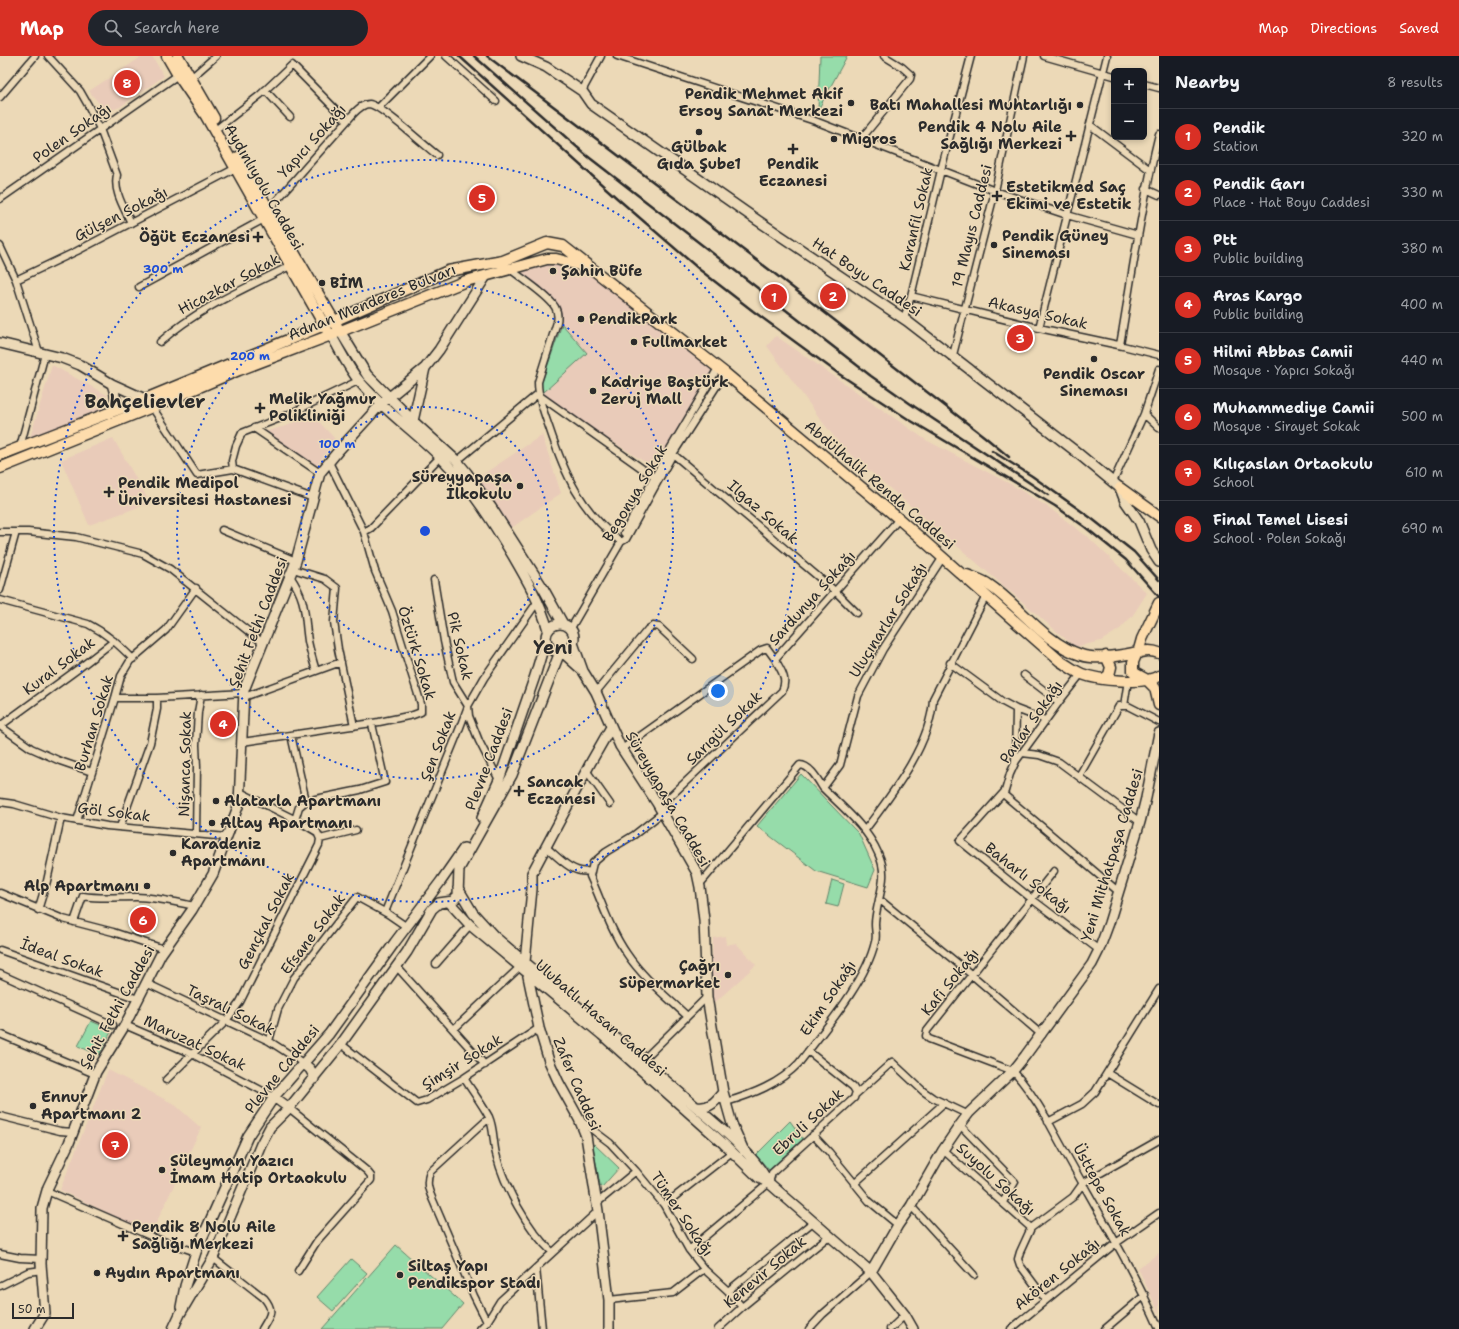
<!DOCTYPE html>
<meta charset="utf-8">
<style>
body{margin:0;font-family:"Shantell Sans",sans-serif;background:#20242c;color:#f1f3f6}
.controls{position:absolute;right:12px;top:12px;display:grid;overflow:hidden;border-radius:6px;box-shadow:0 2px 6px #0003}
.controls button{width:36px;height:36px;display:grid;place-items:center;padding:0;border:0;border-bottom:1px solid #363941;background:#171b24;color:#f1f3f6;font:20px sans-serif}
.scale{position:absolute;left:12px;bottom:10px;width:62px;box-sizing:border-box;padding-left:4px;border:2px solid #2b2b2b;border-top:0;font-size:11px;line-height:14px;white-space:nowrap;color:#2b2b2b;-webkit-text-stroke:3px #ecd9b7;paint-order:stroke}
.you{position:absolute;left:718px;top:635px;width:14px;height:14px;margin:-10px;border:3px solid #fff;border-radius:50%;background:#1a73e8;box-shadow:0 0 0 6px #1a73e833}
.badge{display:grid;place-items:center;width:26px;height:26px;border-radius:50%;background:#d93025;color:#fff;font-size:13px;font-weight:700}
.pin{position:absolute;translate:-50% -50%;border:2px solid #fff;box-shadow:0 1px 4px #0006}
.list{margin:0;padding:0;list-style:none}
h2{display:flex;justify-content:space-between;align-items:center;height:52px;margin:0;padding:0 16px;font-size:17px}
h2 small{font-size:13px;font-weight:400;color:#9ea1a6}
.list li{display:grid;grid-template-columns:26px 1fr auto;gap:12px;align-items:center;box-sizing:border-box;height:56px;padding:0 16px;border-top:1px solid #363941}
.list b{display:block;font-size:15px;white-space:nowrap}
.list p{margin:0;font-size:13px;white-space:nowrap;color:#9ea1a6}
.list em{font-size:13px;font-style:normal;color:#9ea1a6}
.icon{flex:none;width:22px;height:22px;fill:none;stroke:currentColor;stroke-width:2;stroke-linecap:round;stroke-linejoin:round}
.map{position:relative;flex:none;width:1159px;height:1273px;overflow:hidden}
header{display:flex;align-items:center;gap:24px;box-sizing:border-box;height:56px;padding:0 20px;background:#d93025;color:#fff}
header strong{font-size:19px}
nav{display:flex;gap:22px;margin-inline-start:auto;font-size:14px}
.search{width:280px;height:36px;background:#20242c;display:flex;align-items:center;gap:10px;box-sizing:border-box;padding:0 14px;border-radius:22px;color:#9ea1a6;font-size:15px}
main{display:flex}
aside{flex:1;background:#171b24}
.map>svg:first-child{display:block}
.built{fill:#e9cbb9}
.green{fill:#96dcaa;stroke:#60846a}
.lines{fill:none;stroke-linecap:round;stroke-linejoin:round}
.street-casing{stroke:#2b2b2b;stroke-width:9}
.secondary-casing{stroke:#2b2b2b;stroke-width:12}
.primary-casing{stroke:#2b2b2b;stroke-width:13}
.street{stroke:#ecd9b7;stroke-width:6}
.secondary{stroke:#ecd9b7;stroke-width:9}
.primary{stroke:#fddcac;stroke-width:10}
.rail{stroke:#2b2b2b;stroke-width:2.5}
.ring{fill:none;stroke:#1d4ed8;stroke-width:2;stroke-dasharray:2 4}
.poi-dot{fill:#2b2b2b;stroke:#ecd9b7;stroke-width:1.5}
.labels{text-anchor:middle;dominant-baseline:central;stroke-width:3;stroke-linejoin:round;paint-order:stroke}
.poi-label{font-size:15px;font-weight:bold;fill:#2b2b2b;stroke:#ecd9b7;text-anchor:start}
.street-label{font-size:15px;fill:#2b2b2b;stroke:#ecd9b7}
.district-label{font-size:19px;font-weight:bold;fill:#2b2b2b;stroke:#ecd9b7}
.centre{fill:#1d4ed8;stroke:#ecd9b7;stroke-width:2}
.ring-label{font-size:12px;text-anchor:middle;font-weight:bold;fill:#1d4ed8;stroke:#ecd9b7;stroke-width:3;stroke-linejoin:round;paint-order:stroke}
</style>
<header>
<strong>Map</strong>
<div class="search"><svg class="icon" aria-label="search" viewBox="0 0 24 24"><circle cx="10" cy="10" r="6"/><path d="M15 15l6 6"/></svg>Search here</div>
<nav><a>Map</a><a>Directions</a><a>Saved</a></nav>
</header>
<main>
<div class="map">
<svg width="1159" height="1273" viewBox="0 0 1159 1273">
<rect width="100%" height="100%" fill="#ecd9b7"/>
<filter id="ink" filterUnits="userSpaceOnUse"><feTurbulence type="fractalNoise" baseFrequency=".025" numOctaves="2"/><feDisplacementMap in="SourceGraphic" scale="8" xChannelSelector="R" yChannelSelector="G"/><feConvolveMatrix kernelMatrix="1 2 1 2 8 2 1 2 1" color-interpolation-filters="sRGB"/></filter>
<g filter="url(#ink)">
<!-- built -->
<path class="built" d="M143 0H152L164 20 120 51 106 56 89 35Z
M552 206 592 216 717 315 656 413 540 340 538 330 559 256 520 218 533 210Z
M776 280 926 384 1012 429 1048 451 1089 482 1147 537 1133 559 1120 573 1101 585 1075 591 844 393 824 368 767 290Z
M52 309 107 339 104 353 30 382Z
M311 357 335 383 316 411 264 376 289 369Z
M542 379 561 437 510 473 476 423Z
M113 382 150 447 89 469 61 404Z
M725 880 726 889 736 887 756 909 710 951 713 882Z
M108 1014 174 1048 201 1072 151 1178 60 1134Z
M1159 1197V1257L1138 1212Z"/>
<!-- green -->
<path class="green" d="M820 0H847L818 54Z
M562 268 587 297 544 336H542L540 332Z
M801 718 859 778 875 814 868 831 816 815 757 770Z
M832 824 844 828 838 851 826 848Z
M91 965 112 974 99 999 78 990Z
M790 1065 803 1083 769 1114 756 1099Z
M594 1088 619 1112 602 1131 600 1129 593 1091Z
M396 1189 463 1248 442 1273H322Z
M351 1203 367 1217 333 1255 317 1241Z"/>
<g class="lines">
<!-- street casing -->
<g class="street-casing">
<path id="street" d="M48 0 80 35 88 49 100 73 117 119C113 136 125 153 131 167
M446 0 496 45
M617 0 815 65 995 135 1067 159 1138 179
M1044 0 1114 20
M191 22 216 0
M1144 28 1159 32
M265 34 290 61
M582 35 601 0
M0 41 35 0
M378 52 430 0
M1090 69 1150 114
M219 71 260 39 292 9 347 65
M861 83 910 23 911 19 902 11 884 0
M1146 133 1159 139
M0 143 178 19
M269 153 354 57C358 53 363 48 369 48 381 49 425 90 437 99
M0 190 16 224 39 296
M510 213C521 222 548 239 555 251 558 256 558 261 557 266L538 326C538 341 544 357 549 371 565 419 580 454 621 486
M16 224 77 195 236 112
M139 231 264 163
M911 240 1039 272 1123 290 1159 299
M904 263 911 240 941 114 971 0
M1039 272 1107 0
M160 286C198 252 246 232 292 209
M1120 289C1132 219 1142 147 1159 78
M953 299 995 135 1024 0
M540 340 654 421
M152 351 197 419 233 413 313 442
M1144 358 1159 372
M254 372 320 417
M20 391 45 298
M673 398 835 535 857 557
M457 405 539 337
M329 406 364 476
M233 413 232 405 236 390 242 377 283 361 358 325
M1113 426 1144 358 1159 313
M222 474 296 505
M0 476H28L76 481 143 498 170 513 263 587
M624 477 670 393 718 312
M293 513 325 523 337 532 334 566 338 593 354 670
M290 520C307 545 304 557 308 585 310 595 313 605 316 615
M434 524 444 585 453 626 468 650 469 660 479 685 499 724
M0 534 16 476
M0 544 88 568C106 577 119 589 133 603
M571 572 621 486 626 483 673 398 725 317
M950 607 1003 646 1016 653 1045 664
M1081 618 1059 646 1016 705 1010 718 1005 735 960 785 1033 844 1099 894
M1024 619 1059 646
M596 636 648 573 653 570 659 571 693 603
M244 641 341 606
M115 642H157L244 637
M1124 650 1128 624
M0 670 78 613 114 585
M0 670 31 692 60 705 92 716
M291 679 306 745
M242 686 379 666 413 659 421 656V648L409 610 392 555 375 515 364 476 371 472 440 401
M622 693 761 594 767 592 775 603 899 463
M1022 697 1039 699 1059 706 1140 766
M1015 707 1016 653
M586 714 610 748
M1079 720 1119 650H1128L1159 666
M1003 738 1119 836
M0 746 14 748 61 762 107 770 227 781
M659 751 782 635C788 622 781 615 775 603
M662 757 634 779 606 796 593 807 590 820C602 846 610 874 627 898 643 922 666 940 687 960
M295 764 299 751 306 745 360 734 385 726 372 668
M77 765 115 642 121 620 130 605 166 574 196 532
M120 771 150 687 157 653V642
M865 774C892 738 931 689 933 643L986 540
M196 778 197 711 196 689 198 656 201 639
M320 783 356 774
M546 791C558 801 573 819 590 815
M1054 815 927 975 926 980 929 983 1013 1015C1026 1029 1037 1046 1047 1063 1084 1133 1127 1200 1159 1272
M700 828 800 709C810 709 818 724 823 732L840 709 858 640 883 593 943 501
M0 837 63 863 113 876 164 893
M879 843 972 919 1042 979
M38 854 47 825 61 762
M385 856 459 674 468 650 484 622 538 545
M74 866 83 840C101 843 117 841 136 841 155 841 175 846 195 850
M0 894 138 943
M436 908 470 869
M397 911 485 1009
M0 918 113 969
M146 927 269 985 303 1007
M125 969 192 998 274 1041
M454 973 520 911
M0 978 95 1018
M269 985 278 953 294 922 357 841 388 858 407 871
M341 988 417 1047 427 1044 464 1022 539 972
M643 1004 707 941
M1107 1017 1159 1049
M464 1022C472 1035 482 1048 489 1061 494 1072 493 1086 496 1098 504 1130 527 1173 552 1196
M166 1024 225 966 240 946 319 789 320 783 317 776 300 766 240 736
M855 1039 892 1006 923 1035 933 1042 969 1059
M726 1046C753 1038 779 1028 799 1007 824 974 866 926 875 886 877 880 875 875 875 868 875 863 876 858 877 853 881 832 888 818 878 797 867 771 843 752 823 732
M289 1052 367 1115 371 1120V1124L317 1185 298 1215
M0 1060 60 1075 73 1076
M581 1065 610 1087 636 1115
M1048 1066 1082 1048 1095 1036 1159 933
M960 1069 1015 1126 1003 1146
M813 1079 829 1096 869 1145 898 1169
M943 1094 1031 1172
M854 1128 944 1047
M47 1135 157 1183 196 1196
M597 1147 636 1115 664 1149 689 1194 704 1213 728 1235 742 1251
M664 1149 732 1096
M911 1150 974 1219
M689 1194 769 1127 772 1117 854 1042 856 1036 853 1031 808 995
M0 1198 20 1202 41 1203
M213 1202 264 1242C275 1255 270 1260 262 1273
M536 1212 542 1273
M0 1230 28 1216 42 1214
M728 1235 813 1166
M609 1244 673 1237 704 1213
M1046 1244 1020 1209 1018 1203 1020 1196 1031 1172 1073 1141 1083 1127 1159 1084
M487 1266 474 1240 432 1142C428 1133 426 1126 430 1116L489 1062
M480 1273 487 1266 500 1245 598 1155
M718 1273 742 1251 829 1180
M809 1273 823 1258 871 1216
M890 1273 905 1259
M1011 1273 1116 1187 1159 1157
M1105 1273 1145 1239"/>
</g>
<!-- secondary casing -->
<g class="secondary-casing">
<path id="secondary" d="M521 0 546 11 582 35 591 48 757 164 907 265 1074 394 1120 432 1125 445 1139 465 1151 494 1159 506
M340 275 367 319 413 365 457 405 467 417 491 451 543 532 563 568
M331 279C340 294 348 312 360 326 385 356 419 378 446 407 473 434 494 468 513 500 527 524 541 548 548 574
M0 287 62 302 80 309 112 328 145 343
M112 355C118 345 115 338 112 328
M413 365 425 312
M546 582a14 14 0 1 1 28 0a14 14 0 1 1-28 0Z
M573 587 583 615 596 636 620 690 657 747 697 817 700 831 704 864 707 941 723 1036 732 1068 744 1095
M562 596 582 614
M482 762 499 724 535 620 546 583
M458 832 473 857 494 880C558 935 625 988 688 1044 714 1067 752 1095 768 1126
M449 846 470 869 602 979 724 1088 759 1122 769 1127 871 1216 905 1259 913 1273
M303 1007 310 1013 314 1020V1023
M274 1041 289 1052
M697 1051C710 1053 716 1045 723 1036
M871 1216 898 1169 911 1150 943 1094 960 1069 969 1057 1013 1015 1025 1000 1092 908 1099 894 1109 867 1140 766 1146 742 1159 677
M181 1251 185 1230 196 1196 248 1080 274 1041 329 978 395 886 441 825 464 792
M35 1273 45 1257 41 1208 42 1152 48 1131 69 1087 96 1016 125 969 161 898 192 854 213 818 239 748 244 634 296 505 320 417 339 394 381 348 425 312 439 294 486 220
M173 1273 180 1258 213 1202 261 1088 270 1071 289 1052 341 988 407 896 432 853 439 847 453 845 458 839 459 813 512 719 560 596
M609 1273V1244L598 1155 586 1080 579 1063 559 1027 549 1005 539 972 525 906 532 833V817L591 706 611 671"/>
</g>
<!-- primary casing -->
<g class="primary-casing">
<path id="primary" d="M167 0 178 19 206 60 327 274
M178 0 214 62
M238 101 337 270
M0 399 145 343 334 265 448 215 503 205 547 187 563 190 725 317 899 463 1060 605C1067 609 1074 615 1082 618 1097 624 1145 629 1159 620
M0 412 152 351 239 314 331 279 466 225 547 203H556L586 211
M1120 432 1159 460
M967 519C974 522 983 524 989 529 1020 550 1044 587 1081 599 1096 604 1117 600 1133 597 1143 596 1149 593 1159 597
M1159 547 1142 583 1138 597 1136 599 1133 606V615L1136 618 1147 624 1155 632 1159 649
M1105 622 1109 619 1111 611 1106 600"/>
</g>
<!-- street -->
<use href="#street" class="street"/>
<!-- secondary -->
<use href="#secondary" class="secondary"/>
<!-- primary -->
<use href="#primary" class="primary"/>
<!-- rail -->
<path class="rail" d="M459 0 618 143 700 214 753 255 839 318 908 363 1055 450 1085 471 1126 504 1159 541
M474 0 586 99 871 320 915 351 1048 439
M487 0 775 218 985 381 1009 401
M992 395 1032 420 1091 462 1134 496 1159 524"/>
</g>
</g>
<!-- distance rings -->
<g class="ring">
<circle cx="425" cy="475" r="124"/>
<circle cx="425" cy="475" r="248"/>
<circle cx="425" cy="475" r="371"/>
</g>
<!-- markers -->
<g class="poi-dot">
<circle cx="851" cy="47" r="4"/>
<circle cx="1080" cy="49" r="4"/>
<circle cx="699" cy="76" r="4"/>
<path d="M1069 74h4v4h4v4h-4v4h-4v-4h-4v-4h4z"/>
<circle cx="834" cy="83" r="4"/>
<path d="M791 87h4v4h4v4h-4v4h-4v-4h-4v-4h4z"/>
<path d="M995 134h4v4h4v4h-4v4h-4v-4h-4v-4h4z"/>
<path d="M256 175h4v4h4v4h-4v4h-4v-4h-4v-4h4z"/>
<circle cx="994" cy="189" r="4"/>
<circle cx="553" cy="215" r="4"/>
<circle cx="322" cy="227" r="4"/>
<circle cx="581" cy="263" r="4"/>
<circle cx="634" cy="286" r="4"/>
<circle cx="1094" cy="303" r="4"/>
<circle cx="593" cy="335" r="4"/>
<path d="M258 346h4v4h4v4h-4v4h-4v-4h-4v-4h4z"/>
<circle cx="520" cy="430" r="4"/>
<path d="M107 430h4v4h4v4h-4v4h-4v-4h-4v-4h4z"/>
<path d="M517 729h4v4h4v4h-4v4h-4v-4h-4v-4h4z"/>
<circle cx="216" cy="745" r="4"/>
<circle cx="212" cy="767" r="4"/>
<circle cx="173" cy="797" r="4"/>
<circle cx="147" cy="830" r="4"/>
<circle cx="728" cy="919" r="4"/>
<circle cx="33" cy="1050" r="4"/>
<circle cx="162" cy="1114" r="4"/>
<path d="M121 1174h4v4h4v4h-4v4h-4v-4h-4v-4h4z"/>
<circle cx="97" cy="1217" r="4"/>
<circle cx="400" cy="1219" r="4"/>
</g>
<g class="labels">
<!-- poi labels -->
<g class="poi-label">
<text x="843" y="38" text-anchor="end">Pendik Mehmet Akif<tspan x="843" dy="17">Ersoy Sanat Merkezi</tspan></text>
<text x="1072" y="49" text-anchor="end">Batı Mahallesi Muhtarlığı</text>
<text x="1062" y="71" text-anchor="end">Pendik 4 Nolu Aile<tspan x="1062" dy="17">Sağlığı Merkezi</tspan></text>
<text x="842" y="83">Migros</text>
<text x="699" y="91" text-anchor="middle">Gülbak<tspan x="699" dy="17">Gıda Şube1</tspan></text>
<text x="793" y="108" text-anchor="middle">Pendik<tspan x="793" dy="17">Eczanesi</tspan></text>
<text x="1006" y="131">Estetikmed Saç<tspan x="1006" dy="17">Ekimi ve Estetik</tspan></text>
<text x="1002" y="180">Pendik Güney<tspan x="1002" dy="17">Sineması</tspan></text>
<text x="250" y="181" text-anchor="end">Öğüt Eczanesi</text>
<text x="561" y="215">Şahin Büfe</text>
<text x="330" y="227">BİM</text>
<text x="589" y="263">PendikPark</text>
<text x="642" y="286">Fullmarket</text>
<text x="1094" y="318" text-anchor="middle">Pendik Oscar<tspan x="1094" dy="17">Sineması</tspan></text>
<text x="601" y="326">Kadriye Baştürk<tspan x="601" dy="17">Zeruj Mall</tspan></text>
<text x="269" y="343">Melik Yağmur<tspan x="269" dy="17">Polikliniği</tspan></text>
<text x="512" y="421" text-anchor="end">Süreyyapaşa<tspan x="512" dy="17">İlkokulu</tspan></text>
<text x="118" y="427">Pendik Medipol<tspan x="118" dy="17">Üniversitesi Hastanesi</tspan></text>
<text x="527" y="726">Sancak<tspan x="527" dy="17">Eczanesi</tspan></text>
<text x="224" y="745">Alatarla Apartmanı</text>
<text x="220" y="767">Altay Apartmanı</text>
<text x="181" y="788">Karadeniz<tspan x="181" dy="17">Apartmanı</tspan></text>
<text x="139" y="830" text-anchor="end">Alp Apartmanı</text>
<text x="720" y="910" text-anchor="end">Çağrı<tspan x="720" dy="17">Süpermarket</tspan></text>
<text x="41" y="1041">Ennur<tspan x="41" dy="17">Apartmanı 2</tspan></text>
<text x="170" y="1105">Süleyman Yazıcı<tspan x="170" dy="17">İmam Hatip Ortaokulu</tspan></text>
<text x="132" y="1171">Pendik 8 Nolu Aile<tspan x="132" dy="17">Sağlığı Merkezi</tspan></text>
<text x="408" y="1210">Siltaş Yapı<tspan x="408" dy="17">Pendikspor Stadı</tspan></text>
<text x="105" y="1217">Aydın Apartmanı</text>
</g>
<!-- street labels -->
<g class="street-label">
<text transform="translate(72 77) rotate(-35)">Polen Sokağı</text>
<text transform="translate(312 85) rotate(-48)">Yapıcı Sokağı</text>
<text transform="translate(264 131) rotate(60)">Aydınlıyolu Caddesi</text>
<text transform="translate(121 158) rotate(-27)">Gülşen Sokağı</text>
<text transform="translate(916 163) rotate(-77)">Karanfil Sokak</text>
<text transform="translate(972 170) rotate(-76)">19 Mayıs Caddesi</text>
<text transform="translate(867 221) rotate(34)">Hat Boyu Caddesi</text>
<text transform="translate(229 228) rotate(-28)">Hicazkar Sokak</text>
<text transform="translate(372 246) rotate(-22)">Adnan Menderes Bulvarı</text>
<text transform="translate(1038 257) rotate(13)">Akasya Sokak</text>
<text transform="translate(880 429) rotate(40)">Abdülhalik Renda Caddesi</text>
<text transform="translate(635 437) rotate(-59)">Begonya Sokak</text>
<text transform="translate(763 456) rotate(41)">Ilgaz Sokak</text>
<text transform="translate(812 542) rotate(-48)">Sardunya Sokağı</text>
<text transform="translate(888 564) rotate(-58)">Uluçınarlar Sokağı</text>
<text transform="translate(258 566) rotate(-69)">Şehit Fethi Caddesi</text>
<text transform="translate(460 590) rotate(77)">Pik Sokak</text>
<text transform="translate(417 597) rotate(73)">Öztürk Sokak</text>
<text transform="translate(59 610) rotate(-37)">Kural Sokak</text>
<text transform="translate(1031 666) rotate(-55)">Parlar Sokağı</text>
<text transform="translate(94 667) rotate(-73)">Burhan Sokak</text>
<text transform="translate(724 672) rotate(-44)">Sarıgül Sokak</text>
<text transform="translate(438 690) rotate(-69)">Şen Sokak</text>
<text transform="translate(489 703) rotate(-69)">Plevne Caddesi</text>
<text transform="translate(185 708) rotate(-89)">Nişanca Sokak</text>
<text transform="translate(668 743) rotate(60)">Süreyyapaşa Caddesi</text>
<text transform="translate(114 756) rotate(7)">Göl Sokak</text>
<text transform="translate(1112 799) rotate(-73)">Yeni Mithatpaşa Caddesi</text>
<text transform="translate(1028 822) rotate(38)">Baharlı Sokağı</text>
<text transform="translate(266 865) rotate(-63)">Gençkal Sokak</text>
<text transform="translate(313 878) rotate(-53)">Efsane Sokak</text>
<text transform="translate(62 902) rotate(20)">İdeal Sokak</text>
<text transform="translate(950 926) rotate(-51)">Kafi Sokağı</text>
<text transform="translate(828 942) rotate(-56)">Ekim Sokağı</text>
<text transform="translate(117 951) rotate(-61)">Şehit Fethi Caddesi</text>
<text transform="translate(231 954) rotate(26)">Taşralı Sokak</text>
<text transform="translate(601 962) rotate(41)">Ulubatlı Hasan Caddesi</text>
<text transform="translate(195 987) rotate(25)">Maruzat Sokak</text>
<text transform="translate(462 1006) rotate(-32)">Şimşir Sokak</text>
<text transform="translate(282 1013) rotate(-51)">Plevne Caddesi</text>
<text transform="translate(577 1028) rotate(67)">Zafer Caddesi</text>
<text transform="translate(808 1066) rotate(-43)">Ebruli Sokak</text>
<text transform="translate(996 1123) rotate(42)">Suyolu Sokağı</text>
<text transform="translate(1102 1134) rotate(61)">Üsttepe Sokak</text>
<text transform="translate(682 1158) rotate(56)">Tümer Sokağı</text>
<text transform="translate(765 1216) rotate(-40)">Kenevir Sokak</text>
<text transform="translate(1057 1218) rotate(-39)">Akören Sokağı</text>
</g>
<!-- district labels -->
<g class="district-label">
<text x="145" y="345">Bahçelievler</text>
<text x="553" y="591">Yeni</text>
</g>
</g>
<circle cx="425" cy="475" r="6" class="centre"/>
<g class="ring-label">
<text x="163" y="217">300 m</text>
<text x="250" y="304">200 m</text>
<text x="337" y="392">100 m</text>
</g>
</svg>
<div class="controls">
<button>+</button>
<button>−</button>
</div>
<div class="scale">50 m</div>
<div class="you"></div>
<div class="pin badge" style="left:774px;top:241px">1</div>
<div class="pin badge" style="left:833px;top:240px">2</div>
<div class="pin badge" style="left:1020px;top:282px">3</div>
<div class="pin badge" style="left:223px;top:668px">4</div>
<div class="pin badge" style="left:482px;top:142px">5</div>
<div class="pin badge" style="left:143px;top:864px">6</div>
<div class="pin badge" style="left:115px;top:1089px">7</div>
<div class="pin badge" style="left:127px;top:27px">8</div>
</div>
<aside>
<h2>Nearby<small>8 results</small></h2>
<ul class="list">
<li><span class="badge">1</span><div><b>Pendik</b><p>Station</p></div><em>320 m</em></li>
<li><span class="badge">2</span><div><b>Pendik Garı</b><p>Place · Hat Boyu Caddesi</p></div><em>330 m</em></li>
<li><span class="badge">3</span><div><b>Ptt</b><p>Public building</p></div><em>380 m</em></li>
<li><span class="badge">4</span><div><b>Aras Kargo</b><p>Public building</p></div><em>400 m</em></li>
<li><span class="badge">5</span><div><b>Hilmi Abbas Camii</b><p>Mosque · Yapıcı Sokağı</p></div><em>440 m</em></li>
<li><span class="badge">6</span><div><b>Muhammediye Camii</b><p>Mosque · Sirayet Sokak</p></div><em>500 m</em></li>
<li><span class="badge">7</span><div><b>Kılıçaslan Ortaokulu</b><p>School</p></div><em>610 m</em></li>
<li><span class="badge">8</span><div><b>Final Temel Lisesi</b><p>School · Polen Sokağı</p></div><em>690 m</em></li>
</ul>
</aside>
</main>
